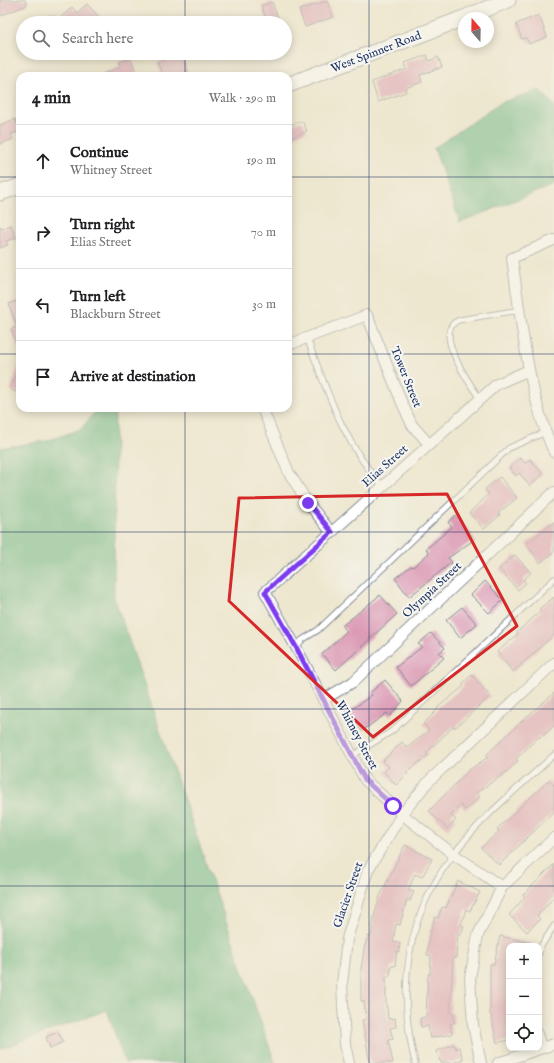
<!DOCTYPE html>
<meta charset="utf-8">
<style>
body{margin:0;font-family:"IM FELL English",serif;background:#f2f2f2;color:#202124}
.controls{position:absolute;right:12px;bottom:12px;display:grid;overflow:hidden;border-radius:8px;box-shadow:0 2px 10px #0003}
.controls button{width:36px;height:36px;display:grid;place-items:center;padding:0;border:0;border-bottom:1px solid #e0e0e0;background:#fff;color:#202124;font:20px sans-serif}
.compass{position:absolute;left:458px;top:12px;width:36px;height:36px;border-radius:50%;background:#fff;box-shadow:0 2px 10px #0003;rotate:340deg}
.stop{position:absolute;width:12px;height:12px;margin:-9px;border:3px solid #7c3aed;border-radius:50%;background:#fff}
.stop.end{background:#7c3aed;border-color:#fff;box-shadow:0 1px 4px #0008}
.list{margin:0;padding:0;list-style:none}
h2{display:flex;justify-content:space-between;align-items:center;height:52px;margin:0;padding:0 16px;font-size:17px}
h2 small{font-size:13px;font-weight:400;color:#757577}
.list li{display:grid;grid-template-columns:26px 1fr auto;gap:12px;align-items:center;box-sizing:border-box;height:72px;padding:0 16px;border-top:1px solid #e0e0e0}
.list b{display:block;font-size:15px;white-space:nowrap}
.list p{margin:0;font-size:13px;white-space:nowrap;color:#757577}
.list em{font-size:13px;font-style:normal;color:#757577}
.icon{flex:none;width:22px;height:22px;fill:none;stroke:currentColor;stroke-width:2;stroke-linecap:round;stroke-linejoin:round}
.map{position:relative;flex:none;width:554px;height:1063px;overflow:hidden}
.search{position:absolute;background:#fff;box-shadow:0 2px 10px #0003;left:16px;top:16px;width:276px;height:44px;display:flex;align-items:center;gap:10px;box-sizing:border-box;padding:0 14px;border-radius:22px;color:#757577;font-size:15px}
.panel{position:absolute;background:#fff;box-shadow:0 2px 10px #0003;left:16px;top:72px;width:276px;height:340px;border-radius:12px}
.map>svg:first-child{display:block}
.forest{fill:#65b683;stroke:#407270}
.building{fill:#dc9ab4}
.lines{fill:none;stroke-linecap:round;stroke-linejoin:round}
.lane-casing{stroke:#848b96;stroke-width:7}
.street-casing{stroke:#848b96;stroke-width:12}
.secondary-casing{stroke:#848b96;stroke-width:17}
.lane{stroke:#fff;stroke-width:5}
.street{stroke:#fff;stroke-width:10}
.secondary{stroke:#fff;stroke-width:15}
.route{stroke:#7c3aed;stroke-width:5}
.marked{fill:none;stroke:#d62828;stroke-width:3;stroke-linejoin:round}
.grid{fill:none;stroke:#1b2f5e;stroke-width:1;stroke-opacity:0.55}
.labels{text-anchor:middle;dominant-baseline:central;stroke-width:4;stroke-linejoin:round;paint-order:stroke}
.street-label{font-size:12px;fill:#1b2f5e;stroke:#f6f6f2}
</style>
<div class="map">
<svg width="554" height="1063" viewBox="0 0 554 1063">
<rect width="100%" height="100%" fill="#f6f6f2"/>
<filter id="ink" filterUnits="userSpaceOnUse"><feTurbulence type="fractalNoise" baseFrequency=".025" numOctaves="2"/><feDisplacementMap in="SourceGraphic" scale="8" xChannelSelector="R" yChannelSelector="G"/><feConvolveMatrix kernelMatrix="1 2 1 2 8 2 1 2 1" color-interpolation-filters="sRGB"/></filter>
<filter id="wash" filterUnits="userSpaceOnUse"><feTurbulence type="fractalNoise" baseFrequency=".012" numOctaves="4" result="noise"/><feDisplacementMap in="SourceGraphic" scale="16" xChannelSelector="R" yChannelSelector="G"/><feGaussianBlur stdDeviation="0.9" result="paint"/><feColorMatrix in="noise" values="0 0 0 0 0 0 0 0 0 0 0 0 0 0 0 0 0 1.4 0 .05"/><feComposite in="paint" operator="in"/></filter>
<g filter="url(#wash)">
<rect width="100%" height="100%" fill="#eee7cf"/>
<!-- forest -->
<path class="forest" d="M540 90 554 105V185L460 222 434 148 502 102Z
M98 408H115L114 597 275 1063H125L107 1010 0 1049V448L46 441 81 429Z"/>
<g id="blocks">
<!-- building -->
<path class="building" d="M0 0H25L27 5 0 16Z
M327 1 333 17 305 27 299 10Z
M272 2 280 23H268L261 6Z
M87 4 101 19 96 23H46L48 15 60 18 72 7 77 13Z
M539 15 547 37 529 44 526 38 522 39 516 24Z
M169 53H181L188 72 177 76H163L157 62 171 57Z
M427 55 429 61 438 57 442 67 420 75 422 82 405 88 406 92 378 102 372 82 407 69 405 63Z
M131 58 138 76H97L120 67 119 62Z
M15 119 20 131 11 134 13 139 0 144V125Z
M302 121 307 131 288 139V126Z
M11 225 16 238 6 241 8 245 0 248V226L2 229Z
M20 300V351H19L11 329 17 327 9 304Z
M19 365H20V393L10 390Z
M520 458 525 463 530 459 543 474 530 486 519 473 516 476 509 468Z
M500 477 517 498 498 513 500 515 484 529 469 513 489 494 485 489Z
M456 515 475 539 448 558 452 562 409 597 395 578 411 566 413 567 429 553 426 549 452 527 448 522Z
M554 522V552L540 563 526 544Z
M515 555 531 573 523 580 526 583 518 590 499 569Z
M485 581 503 600 489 613 471 595Z
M380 595 397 614 336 670 322 654 347 631 342 626Z
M554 597V635L513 672 497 652 518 634 517 632 541 611 539 609Z
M462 607 477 624 460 638 446 620Z
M431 633 445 648 439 653 444 658 411 686 396 667 422 647 418 644Z
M472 675 490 696 455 728 454 726 426 753 428 755 407 772 408 773 396 785 384 772 389 767 383 761 402 742 407 748 429 730 423 724 438 709 437 708 464 686 462 684Z
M385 680 403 701 390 716 387 713 362 731 348 712 372 695 370 693Z
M554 693V726L541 738 540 736 516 759 518 761 504 774 476 793 480 797 465 810 461 805 451 815 456 820 447 829 429 811 469 770 488 757 486 755 524 719Z
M549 780 554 785V812L499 865 481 848 499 831 497 829Z
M405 845 432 859 422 877 415 874 408 890 414 892 410 901 407 899 400 925 396 924 393 942 400 943 399 952 397 951 395 966H391L390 976H386V1007H387L388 1019 395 1018 396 1027 390 1028 393 1039 388 1040 393 1063H370L362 1020H366L364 1001H361V969L364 949 368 936 371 937 374 917 380 896Z
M554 864V897L537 916 540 919 527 932 509 915 525 897 523 895Z
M458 881 480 892 470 911 466 909 461 925 464 926 461 935 458 934 456 958H453L450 1013H453L454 1023 450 1024 452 1034 430 1038 428 1026 421 1027 420 1018 426 1017 428 974H430L431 955H427L429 936 435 917 438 918 442 907 446 908Z
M500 936 531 943V946H509V1040L497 1043 491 1015H490V964H494Z
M58 1032 63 1042 50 1048 46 1037Z
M454 1044 456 1049 459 1047 463 1059 453 1063H441L436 1051Z"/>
</g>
</g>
<g filter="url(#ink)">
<use href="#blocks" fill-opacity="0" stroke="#848b96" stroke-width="1"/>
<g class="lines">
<!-- lane casing -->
<g class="lane-casing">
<path id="lane" d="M307 338C327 391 344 444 383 487
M480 399C470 384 431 330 459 320L520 310
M296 647 302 640 318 630 509 448 546 432
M352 756 392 731 554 579
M539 953 541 946 554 926
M539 1032 544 1047
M415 1063C397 989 406 917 453 855 481 817 520 787 554 755"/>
</g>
<!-- street casing -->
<g class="street-casing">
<path id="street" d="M554 240 512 258C521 320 528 395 554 452
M288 345 367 315 402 403 412 425 429 444
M262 408 289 473 308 503 332 533
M323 700 353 682 554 492
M502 887 453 854 402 814 365 780 296 647 265 592 497 384 529 370
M349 1063 345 1044 342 984 347 939 368 870 402 814 429 781 554 663
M481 1063 473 1025 470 978 478 935 502 887 554 838
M498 1063 554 1044"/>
</g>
<!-- secondary casing -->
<g class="secondary-casing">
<path id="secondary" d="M464 18 508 0
M288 85 464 18
M0 193 20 186"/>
</g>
<!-- lane -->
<use href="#lane" class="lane"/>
<!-- street -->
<use href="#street" class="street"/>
<!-- secondary -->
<use href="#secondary" class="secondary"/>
</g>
</g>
<g class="lines" filter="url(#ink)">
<!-- route -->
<path class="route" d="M308 503 332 532 265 592 296 647 365 780 393 806"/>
</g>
<!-- marked area -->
<path d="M0 0H554V1063H0ZM447 494 517 626 373 737 229 601 239 498Z" fill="#eee7cf" fill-opacity=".55" fill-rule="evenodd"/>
<path class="marked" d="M447 494 517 626 373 737 229 601 239 498Z"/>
<!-- grid -->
<path class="grid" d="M185 0V23M369 0V1063M185 53V76M0 177H20M288 177H554M0 354H20M288 354H554M185 408V1063M0 532H554M0 709H554M0 886H554"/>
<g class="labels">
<!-- street labels -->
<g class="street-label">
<text transform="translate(376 52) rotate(-21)">West Spinner Road</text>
<text transform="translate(406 377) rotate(68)">Tower Street</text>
<text transform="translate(385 466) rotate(-42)">Elias Street</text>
<text transform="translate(432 590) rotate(-43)">Olympia Street</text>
<text transform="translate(357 735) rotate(62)">Whitney Street</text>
<text transform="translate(348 895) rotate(-71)">Glacier Street</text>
</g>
</g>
</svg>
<div class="controls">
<button>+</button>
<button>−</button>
<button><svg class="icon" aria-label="locate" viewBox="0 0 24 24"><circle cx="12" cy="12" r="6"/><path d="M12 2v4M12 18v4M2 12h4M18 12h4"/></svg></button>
</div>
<svg class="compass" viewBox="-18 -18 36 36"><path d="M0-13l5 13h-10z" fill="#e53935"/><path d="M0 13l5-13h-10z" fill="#757577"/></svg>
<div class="stop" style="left:393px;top:806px"></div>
<div class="stop end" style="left:308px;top:503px"></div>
<div class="search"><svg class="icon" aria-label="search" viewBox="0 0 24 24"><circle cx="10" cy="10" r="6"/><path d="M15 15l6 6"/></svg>Search here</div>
<section class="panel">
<h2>4 min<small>Walk · 290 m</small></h2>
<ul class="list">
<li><svg class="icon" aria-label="ahead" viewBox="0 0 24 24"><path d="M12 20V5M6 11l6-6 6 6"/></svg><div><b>Continue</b><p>Whitney Street</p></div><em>190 m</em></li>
<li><svg class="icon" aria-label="right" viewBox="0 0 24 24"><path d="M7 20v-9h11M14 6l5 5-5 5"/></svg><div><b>Turn right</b><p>Elias Street</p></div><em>70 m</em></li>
<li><svg class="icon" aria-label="left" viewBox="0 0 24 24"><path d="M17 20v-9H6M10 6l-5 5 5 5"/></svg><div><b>Turn left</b><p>Blackburn Street</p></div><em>30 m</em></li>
<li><svg class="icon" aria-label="arrive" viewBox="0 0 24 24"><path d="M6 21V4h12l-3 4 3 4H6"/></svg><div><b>Arrive at destination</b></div></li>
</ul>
</section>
</div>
